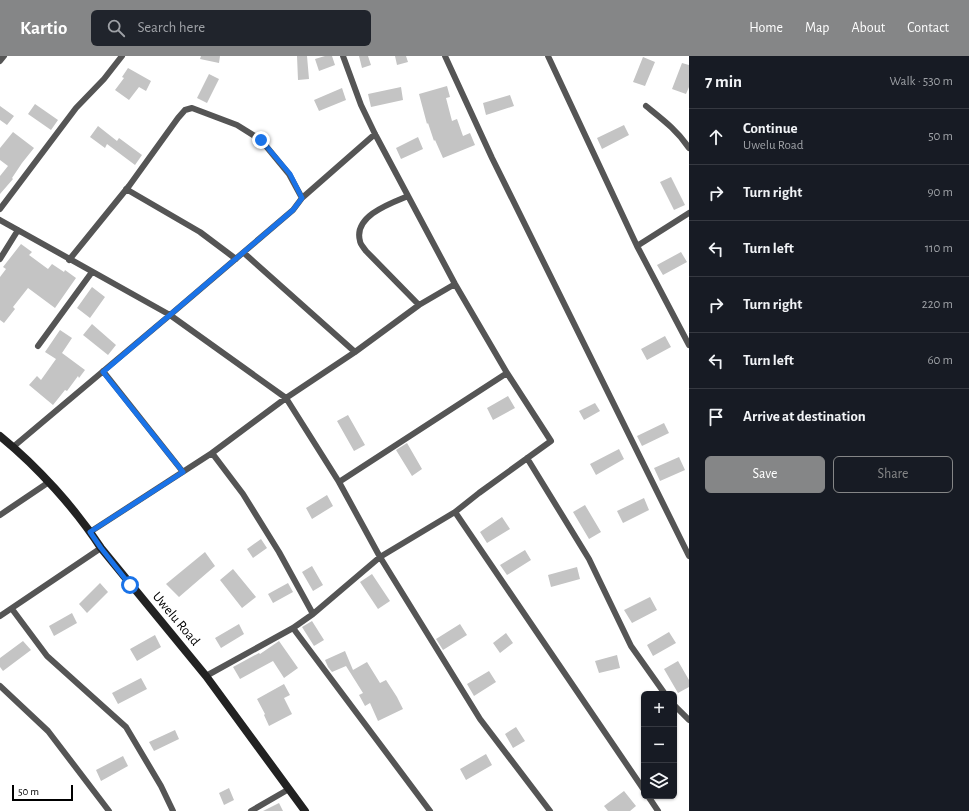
<!DOCTYPE html>
<meta charset="utf-8">
<style>
body{margin:0;font-family:"Alegreya Sans",sans-serif;background:#20242c;color:#f1f3f6}
.controls{position:absolute;right:12px;bottom:12px;display:grid;overflow:hidden;border-radius:6px;box-shadow:0 1px 3px #0004}
.controls button{width:36px;height:36px;display:grid;place-items:center;padding:0;border:0;border-bottom:1px solid #363941;background:#171b24;color:#f1f3f6;font:20px sans-serif}
.scale{position:absolute;left:12px;bottom:10px;width:61px;box-sizing:border-box;padding-left:4px;border:2px solid #000;border-top:0;font-size:11px;line-height:14px;white-space:nowrap;color:#000;-webkit-text-stroke:3px #fff;paint-order:stroke}
.stop{position:absolute;width:12px;height:12px;margin:-9px;border:3px solid #1a73e8;border-radius:50%;background:#fff}
.stop.end{background:#1a73e8;border-color:#fff;box-shadow:0 1px 4px #0008}
.list{margin:0;padding:0;list-style:none}
h2{display:flex;justify-content:space-between;align-items:center;height:52px;margin:0;padding:0 16px;font-size:17px}
h2 small{font-size:13px;font-weight:400;color:#9ea1a6}
.list li{display:grid;grid-template-columns:26px 1fr auto;gap:12px;align-items:center;box-sizing:border-box;height:56px;padding:0 16px;border-top:1px solid #363941}
.list b{display:block;font-size:15px;white-space:nowrap}
.list p{margin:0;font-size:13px;white-space:nowrap;color:#9ea1a6}
.list em{font-size:13px;font-style:normal;color:#9ea1a6}
.actions{display:flex;gap:8px;padding:12px 16px}
.actions a{flex:1;padding:9px 0;border:1px solid #858687;border-radius:6px;text-align:center;font-size:14px;color:#858687}
.actions .main{background:#858687;color:#fff}
.icon{flex:none;width:22px;height:22px;fill:none;stroke:currentColor;stroke-width:2;stroke-linecap:round;stroke-linejoin:round}
.map{position:relative;flex:none;width:689px;height:755px;overflow:hidden}
header{display:flex;align-items:center;gap:24px;box-sizing:border-box;height:56px;padding:0 20px;background:#858687;color:#fff}
header strong{font-size:19px}
nav{display:flex;gap:22px;margin-inline-start:auto;font-size:14px}
.search{width:280px;height:36px;background:#20242c;display:flex;align-items:center;gap:10px;box-sizing:border-box;padding:0 14px;border-radius:6px;color:#9ea1a6;font-size:15px}
main{display:flex}
aside{flex:1;background:#171b24}
.map>svg:first-child{display:block}
.building{fill:#c4c4c4}
.lines{fill:none;stroke-linecap:round;stroke-linejoin:round}
.street{stroke:#555;stroke-width:6}
.secondary{stroke:#222;stroke-width:8}
.route{stroke:#1a73e8;stroke-width:5}
.labels{text-anchor:middle;dominant-baseline:central;stroke-width:3.5;stroke-linejoin:round;paint-order:stroke}
.street-label{font-size:14px;fill:#000;stroke:#fff}
</style>
<header>
<strong>Kartio</strong>
<div class="search"><svg class="icon" aria-label="search" viewBox="0 0 24 24"><circle cx="10" cy="10" r="6"/><path d="M15 15l6 6"/></svg>Search here</div>
<nav><a>Home</a><a>Map</a><a>About</a><a>Contact</a></nav>
</header>
<main>
<div class="map">
<svg width="689" height="755" viewBox="0 0 689 755">
<rect width="100%" height="100%" fill="#fff"/>
<!-- building -->
<path class="building" d="M201 0H220L219 7 200 3Z
M297 0H307L309 23 298 24Z
M325 0H332L335 9 319 15 315 3Z
M359 0H368L371 9 362 12Z
M395 0H406L408 6 397 9Z
M643 1 655 6 645 30 633 26Z
M682 7 689 9V31L686 38 672 33Z
M128 12 151 25 146 35 139 31 129 44 115 34 124 22 122 21Z
M209 18 219 23 207 47 197 42Z
M447 30 450 41 446 42 452 65 457 63 463 80 470 77 475 89 443 102 435 84 434 85 428 67 427 68 419 38Z
M401 31 403 44 371 51 368 38Z
M342 32 346 44 319 55 314 44Z
M510 39 514 50 486 59 483 47Z
M35 48 58 64 51 74 28 58Z
M0 50 14 60 7 69 0 64Z
M624 69 629 79 602 93 597 82Z
M98 70 117 85 119 82 142 99 135 109 107 88 105 92 90 81Z
M13 76 34 92 22 107 12 122 13 123 0 138V120L8 110 0 104V92Z
M418 81 423 93 401 103 396 92Z
M671 121 685 149 674 154 660 126Z
M21 188 32 196 29 199 48 213 52 208 64 216 65 214 76 222 55 252 28 232 13 251 15 253 4 267 0 264V221L6 213 3 211Z
M681 196 687 206 663 219 657 209Z
M92 231 105 241 90 262 77 252Z
M92 268 116 289 108 299 83 279Z
M60 274 72 282 62 297 85 314 79 322 78 320 67 335 65 334 53 349 29 329 37 320 41 324 56 303 45 296Z
M665 280 671 291 647 304 641 293Z
M508 340 515 352 493 364 487 352Z
M595 347 600 355 584 364 579 355Z
M348 359 365 389 354 395 337 365Z
M664 367 669 377 642 390 637 380Z
M407 387 422 413 412 420 396 394Z
M619 393 624 403 596 419 590 408Z
M679 401 685 414 660 425 654 412Z
M327 439 333 450 312 463 306 452Z
M644 442 649 454 623 467 617 455Z
M585 449 601 476 589 483 573 456Z
M502 461 510 473 487 487 480 476Z
M261 483 267 492 253 502 247 493Z
M525 494 531 504 507 519 500 509Z
M205 496 215 510 179 541 166 528Z
M312 510 323 529 313 535 302 516Z
M577 511 580 523 551 531 548 519Z
M233 513 256 541 242 552 220 524Z
M372 518 390 545 378 553 360 526Z
M100 527 108 536 87 557 79 548Z
M288 527 293 536 273 547 268 538Z
M650 541 657 554 632 567 624 554Z
M72 557 77 567 54 580 49 570Z
M312 565 324 584 314 590 302 571Z
M239 568 244 578 221 592 215 582Z
M460 568 467 579 443 594 436 583Z
M669 576 676 587 653 600 647 589Z
M506 577 513 587 500 597 493 587Z
M155 579 161 591 137 605 130 593Z
M23 585 31 594 3 615 0 611V602Z
M279 585 298 612 284 622 273 605 240 623 233 611 259 597 260 598Z
M345 595 353 614 367 606 380 627 386 624 397 641 403 653 378 665 370 647 365 650 359 639 363 637 346 610 332 616 328 611 325 604Z
M617 599 620 612 599 617 595 605Z
M678 605 689 624V631L678 637 664 613Z
M489 615 496 626 474 640 467 628Z
M141 622 147 633 118 648 112 637Z
M284 628 290 639 284 642 292 658 269 670 264 659 265 658 257 643Z
M516 671 525 685 513 692 505 678Z
M175 674 179 683 154 695 149 686Z
M486 698 492 709 466 724 460 713Z
M123 700 128 710 101 725 96 714Z
M229 732 234 744 224 749 219 737Z
M624 735 636 750 630 755H608L604 750Z
M279 747 283 755H263Z"/>
<g class="lines">
<!-- street -->
<path class="street" d="M445 0 492 102 689 500
M548 0 637 190 689 289
M0 5 4 0
M646 50C662 63 677 74 689 92
M126 133 200 176 236 203
M408 140C391 147 353 160 360 185 360 188 364 192 366 195L419 249
M0 153 76 52 104 23 122 0
M0 164 170 259 286 342 339 426 380 501 480 663 550 755
M637 190 689 157
M244 197 355 296
M0 203 18 174
M69 204 129 130 178 62 185 54 192 52 237 69 261 84 289 118 302 142
M38 290 92 216
M103 315 183 416
M13 391 170 259 293 154 302 142 375 78
M212 397 243 438 279 496 313 558
M527 402 589 503 631 590 665 638
M339 426 507 317
M455 456 644 734
M0 459 49 426
M90 476 212 397 286 342 355 296 419 249 455 228
M12 553 47 600 126 671 161 730 173 755
M0 560 101 492
M293 572 430 755
M206 620 293 572 313 558 380 501 455 456 479 437 551 385 507 317 455 228 375 78 361 49 343 0
M0 630 48 675 109 755
M674 649 689 664
M648 740 658 755
M251 755 289 733"/>
<!-- secondary -->
<path class="secondary" d="M0 380C37 410 75 452 101 492L206 620 305 755"/>
</g>
<g class="lines">
<!-- route -->
<path class="route" d="M130 529 101 492 90 476 183 416 103 316 293 154 302 142 290 118 261 84"/>
</g>
<g class="labels">
<!-- street labels -->
<g class="street-label">
<text transform="translate(176 563) rotate(50)">Uwelu Road</text>
</g>
</g>
</svg>
<div class="controls">
<button>+</button>
<button>−</button>
<button><svg class="icon" aria-label="layers" viewBox="0 0 24 24"><path d="M12 4l9 5-9 5-9-5zM3 14l9 5 9-5"/></svg></button>
</div>
<div class="scale">50 m</div>
<div class="stop" style="left:130px;top:529px"></div>
<div class="stop end" style="left:261px;top:84px"></div>
</div>
<aside>
<h2>7 min<small>Walk · 530 m</small></h2>
<ul class="list">
<li><svg class="icon" aria-label="ahead" viewBox="0 0 24 24"><path d="M12 20V5M6 11l6-6 6 6"/></svg><div><b>Continue</b><p>Uwelu Road</p></div><em>50 m</em></li>
<li><svg class="icon" aria-label="right" viewBox="0 0 24 24"><path d="M7 20v-9h11M14 6l5 5-5 5"/></svg><div><b>Turn right</b></div><em>90 m</em></li>
<li><svg class="icon" aria-label="left" viewBox="0 0 24 24"><path d="M17 20v-9H6M10 6l-5 5 5 5"/></svg><div><b>Turn left</b></div><em>110 m</em></li>
<li><svg class="icon" aria-label="right" viewBox="0 0 24 24"><path d="M7 20v-9h11M14 6l5 5-5 5"/></svg><div><b>Turn right</b></div><em>220 m</em></li>
<li><svg class="icon" aria-label="left" viewBox="0 0 24 24"><path d="M17 20v-9H6M10 6l-5 5 5 5"/></svg><div><b>Turn left</b></div><em>60 m</em></li>
<li><svg class="icon" aria-label="arrive" viewBox="0 0 24 24"><path d="M6 21V4h12l-3 4 3 4H6"/></svg><div><b>Arrive at destination</b></div></li>
</ul>
<div class="actions"><a class="main">Save</a><a>Share</a></div>
</aside>
</main>
